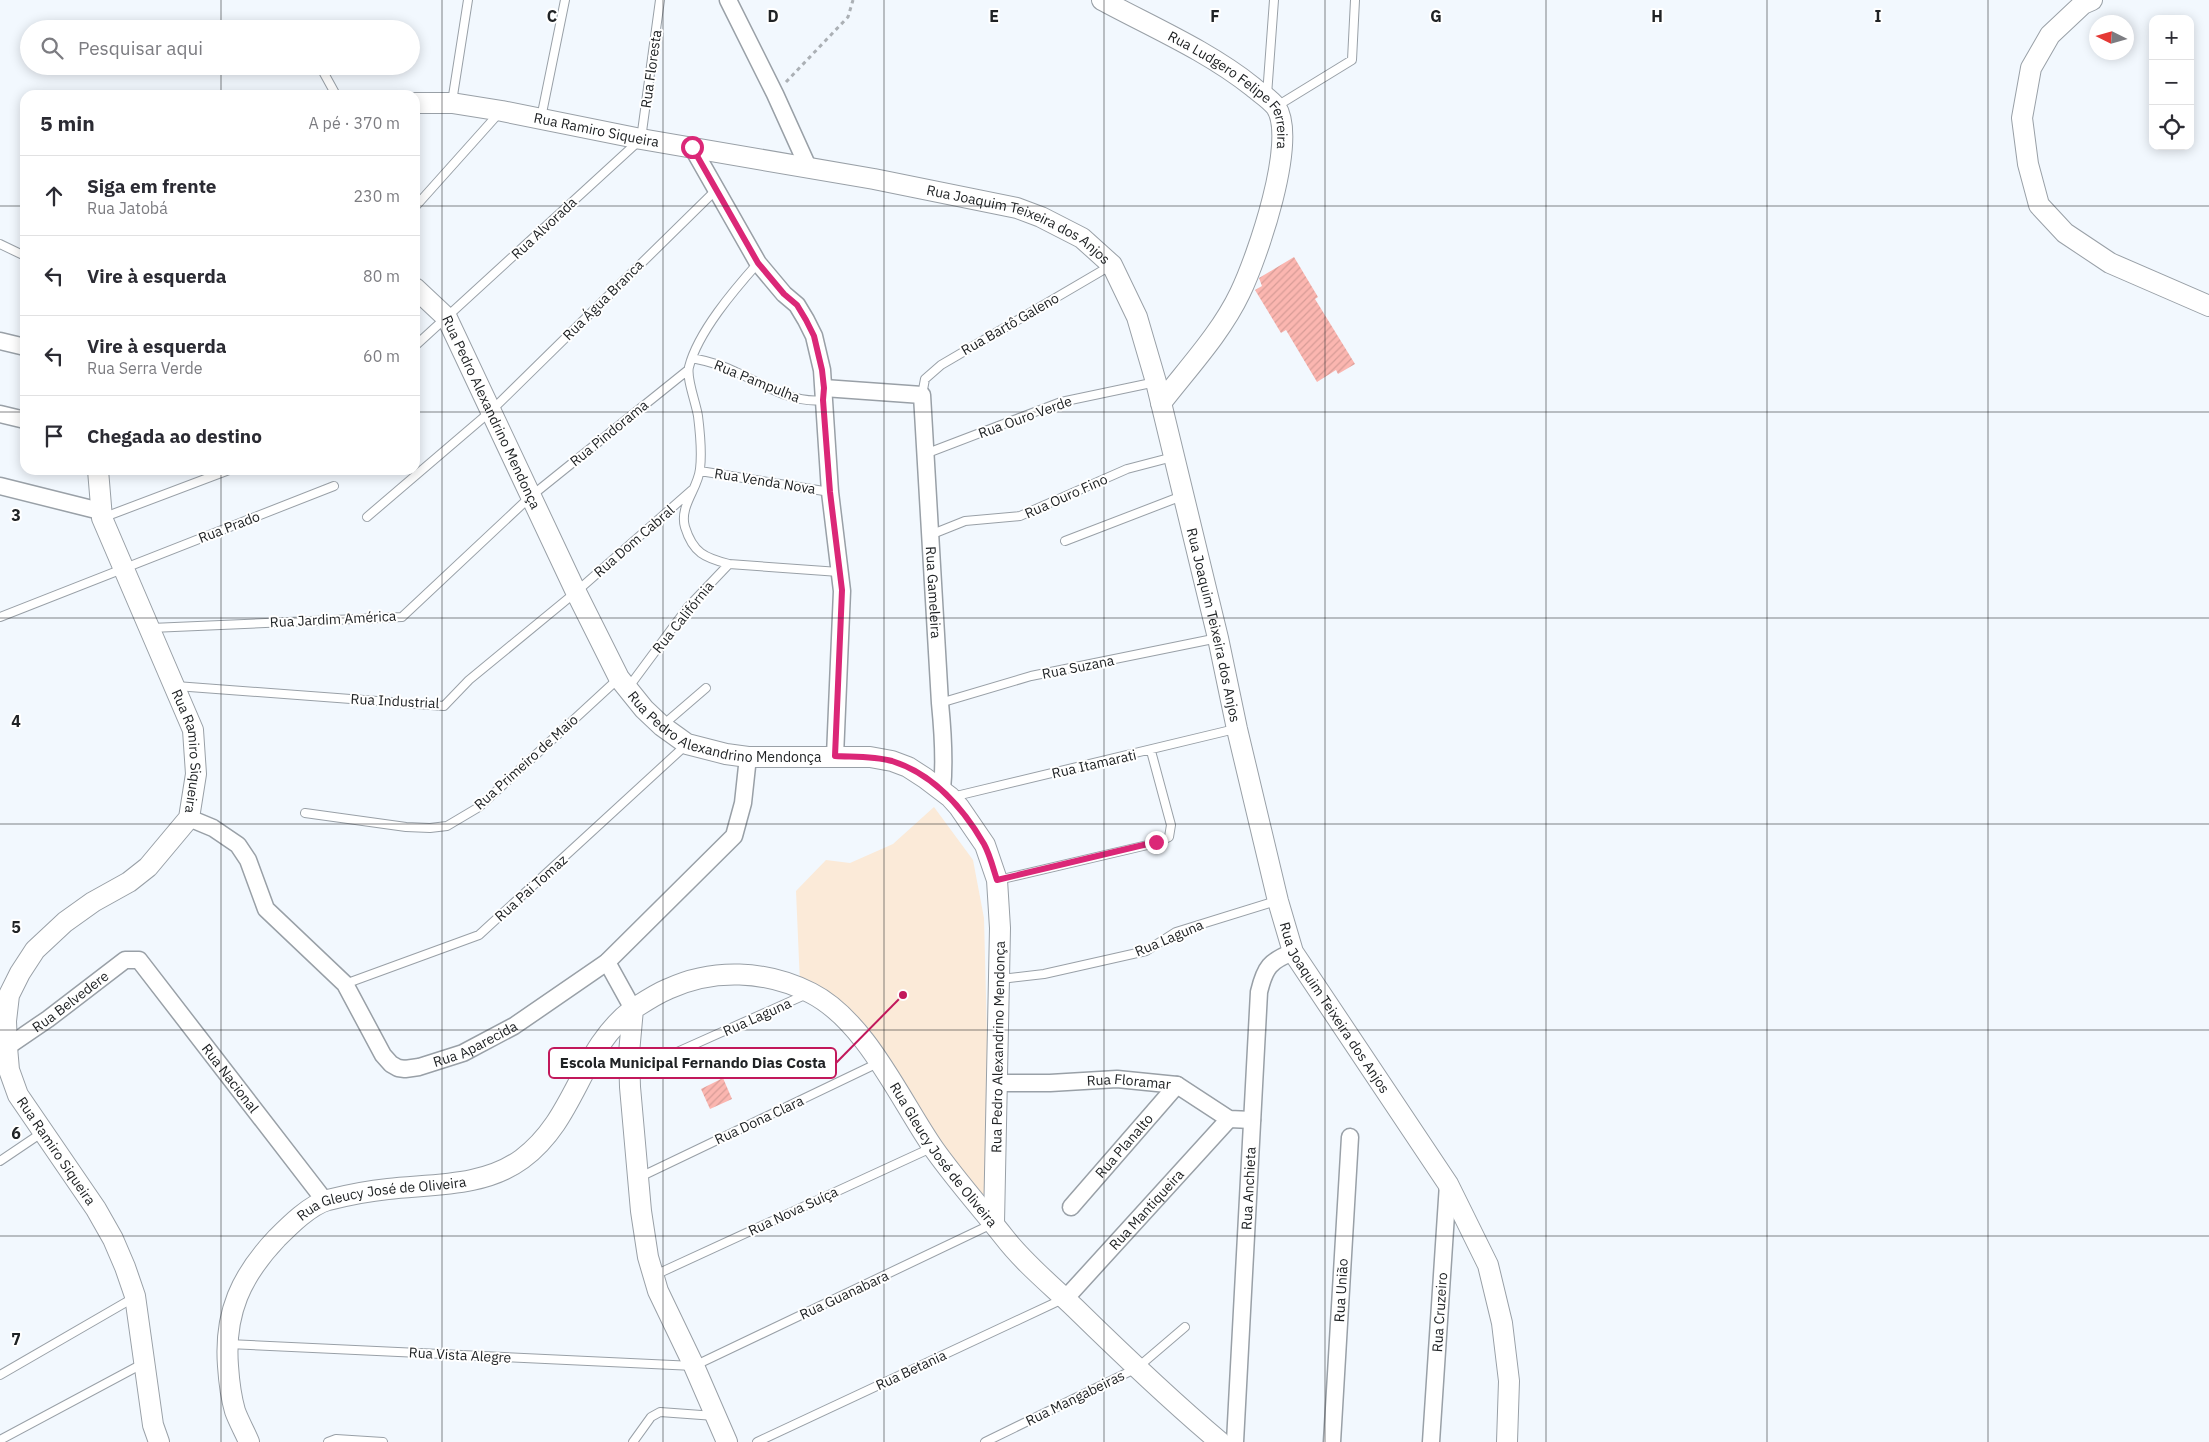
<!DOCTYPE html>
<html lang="pt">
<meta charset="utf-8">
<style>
body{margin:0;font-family:"IBM Plex Sans",sans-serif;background:#f7f7f7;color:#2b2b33}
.controls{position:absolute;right:15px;top:15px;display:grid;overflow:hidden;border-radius:10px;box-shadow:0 2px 12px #0003}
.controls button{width:45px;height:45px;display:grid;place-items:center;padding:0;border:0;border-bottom:1px solid #e1e1e2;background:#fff;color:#2b2b33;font:25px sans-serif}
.compass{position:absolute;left:2089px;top:15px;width:45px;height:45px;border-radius:50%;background:#fff;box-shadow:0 2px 12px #0003;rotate:275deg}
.stop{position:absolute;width:15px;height:15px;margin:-11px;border:4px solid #db2777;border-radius:50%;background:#fff}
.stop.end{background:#db2777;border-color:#fff;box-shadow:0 1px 5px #0008}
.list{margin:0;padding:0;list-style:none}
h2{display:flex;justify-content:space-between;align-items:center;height:65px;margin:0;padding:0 20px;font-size:21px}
h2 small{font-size:16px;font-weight:400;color:#7c7c81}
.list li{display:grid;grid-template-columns:32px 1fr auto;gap:15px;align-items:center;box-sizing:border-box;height:80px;padding:0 20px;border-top:1px solid #e1e1e2}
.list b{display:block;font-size:19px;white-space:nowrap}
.list p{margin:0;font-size:16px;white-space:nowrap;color:#7c7c81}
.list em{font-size:16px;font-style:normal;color:#7c7c81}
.icon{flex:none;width:28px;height:28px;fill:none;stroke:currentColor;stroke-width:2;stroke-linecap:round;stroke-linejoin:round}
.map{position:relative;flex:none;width:2209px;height:1442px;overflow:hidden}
.search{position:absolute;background:#fff;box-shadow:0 2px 12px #0003;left:20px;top:20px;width:400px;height:55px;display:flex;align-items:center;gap:12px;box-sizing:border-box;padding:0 18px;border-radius:28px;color:#7c7c81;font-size:19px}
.panel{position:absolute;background:#fff;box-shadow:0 2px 12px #0003;left:20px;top:90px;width:400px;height:385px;border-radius:15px}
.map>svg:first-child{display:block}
.education{fill:#fbead8}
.building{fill:url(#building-hatch)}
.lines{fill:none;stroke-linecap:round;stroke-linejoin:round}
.service-casing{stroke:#99a0a7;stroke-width:10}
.minor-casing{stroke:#99a0a7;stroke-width:19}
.tertiary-casing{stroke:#99a0a7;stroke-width:22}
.path{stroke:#abb0b5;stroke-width:3;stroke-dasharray:4 4;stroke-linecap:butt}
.service{stroke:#fff;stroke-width:8}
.minor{stroke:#fff;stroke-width:16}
.tertiary{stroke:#fff;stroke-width:20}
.route{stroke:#db2777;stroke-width:6}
.grid{fill:none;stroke:#202325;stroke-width:1;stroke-opacity:0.55}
.labels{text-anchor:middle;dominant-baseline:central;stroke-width:4;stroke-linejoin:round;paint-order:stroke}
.street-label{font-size:14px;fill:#202325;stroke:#fff}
.grid-label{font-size:16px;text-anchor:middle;font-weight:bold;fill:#202325;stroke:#fff;stroke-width:4;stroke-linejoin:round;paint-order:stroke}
.leader{fill:none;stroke:#c2185b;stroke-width:2}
.callout-dot{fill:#c2185b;stroke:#fff;stroke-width:2}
.callout{fill:#fff;stroke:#c2185b;stroke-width:2}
.callout-label{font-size:15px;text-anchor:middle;font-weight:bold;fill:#202325}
</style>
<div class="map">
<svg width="2209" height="1442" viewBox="0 0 2209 1442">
<defs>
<pattern id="building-hatch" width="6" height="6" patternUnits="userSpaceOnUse" patternTransform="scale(1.25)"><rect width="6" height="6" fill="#fbb6b0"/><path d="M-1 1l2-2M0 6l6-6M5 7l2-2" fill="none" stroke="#d79c97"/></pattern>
</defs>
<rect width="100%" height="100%" fill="#f2f8fe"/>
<!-- education -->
<path class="education" d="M934 807 973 860 984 918 991 1194H974L878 1054 800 984 796 891 826 860 850 863 893 844Z"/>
<!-- building -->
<path class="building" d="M1294 257 1318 297 1315 299 1355 364 1338 374 1336 370 1317 382 1286 330 1281 333 1255 290 1262 286 1259 278Z
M723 1078 732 1099 710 1109 701 1089Z"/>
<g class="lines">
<!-- service casing -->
<g class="service-casing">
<path id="service" d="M320 66 336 95
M1267 95 1274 0
M452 102 468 0
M1277 106 1352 60 1355 0
M541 118 565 0
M415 207 500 112
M0 244 25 256
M415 346 641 139 660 0
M692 358C707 361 722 365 736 372 763 384 792 404 823 400
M922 395 925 379 941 365 1110 266
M925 454 1061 402 1156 382
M700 471 830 492
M367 517 491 411 716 190
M102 518 229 470
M930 535 965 521 1020 516 1127 469 1173 457
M1065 541 1182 496
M729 564 839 572
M0 617 334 486
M151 628 402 617 530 497 688 370
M176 686 444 706 469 680 576 592 692 490
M628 688 688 607 729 564C705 558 693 553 685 527 679 506 698 489 700 469 702 453 700 432 698 416 696 403 686 378 689 367 698 332 734 290 758 263
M940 703 1031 676 1218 638
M663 725 706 688
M952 797 1235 729
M305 813 406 827 430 828 447 826 479 807 619 678
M998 880 1156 843 1169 837 1171 825 1151 751
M1001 979 1044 974 1146 951 1176 932 1276 901
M345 984 479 935 686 745
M675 1053 807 994
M0 1161 43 1132
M640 1177 878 1063
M655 1275 931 1148
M228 1344 694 1366 992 1224
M0 1375 135 1297
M0 1440 144 1363
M328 1442 336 1439 383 1442
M633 1442 651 1417 660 1412 715 1416
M757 1442 1063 1299
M985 1442 1137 1368 1185 1327"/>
</g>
<!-- minor casing -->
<g class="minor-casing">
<g id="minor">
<path d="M728 0 775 94 808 167"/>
<path d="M692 147 758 263 784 294 797 305 806 320 814 336 822 370 830 492 842 591 835 756"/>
<path d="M0 341 25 347"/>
<path id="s1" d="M824 388 922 395 940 703C943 733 945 761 942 790"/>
<path d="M0 414 25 420"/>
<path d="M0 486 100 511"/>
<path id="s2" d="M189 818 213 828 238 845 248 860 266 909 345 984 383 1055 391 1064 398 1068 405 1069 419 1067 463 1053 514 1026 607 962 734 836 743 803 748 757"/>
<path d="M607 962 633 1009"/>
<path id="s3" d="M7 1047 48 1019 125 960H139L325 1201"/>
<path id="s4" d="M997 1083H1050L1117 1079 1177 1085 1229 1119 1252 1120"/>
<path id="s5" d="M1071 1207 1177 1085"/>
<path id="s6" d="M1065 1299 1229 1119"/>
<path id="s7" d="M1235 1442 1259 992C1265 967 1270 961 1293 952"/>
<path id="s8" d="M1332 1442 1350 1137"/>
<path id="s9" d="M1431 1442 1448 1184"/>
</g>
</g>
<!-- tertiary casing -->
<g class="tertiary-casing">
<g id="tertiary">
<path id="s10" d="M1102 0C1152 27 1208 51 1253 87 1260 93 1270 99 1276 107 1298 140 1257 258 1240 293 1221 333 1188 368 1161 403"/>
<path d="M2092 0 2083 4 2050 35 2031 68 2022 118 2028 164 2039 205 2065 233 2110 263 2209 306"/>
<path id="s11" d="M415 103H452L502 111 641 139 874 179 1017 208 1041 217 1082 238 1112 265 1137 317 1156 382 1218 638 1237 729 1278 901 1293 952 1448 1184 1488 1265 1502 1323 1509 1381 1507 1442"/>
<path id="s12" d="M415 288 447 318 576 592 619 678 644 709 662 726 687 744 726 754 748 757H870L892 761 908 767 925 778 950 797 959 807 985 845 997 880 1000 928 994 1223"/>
<path id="s13" d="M98 470 102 518 193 730 196 774 189 818 148 867 129 882 93 902 65 922 35 950 20 973 9 995 6 1021 7 1047 9 1070 18 1095 96 1209 113 1239 125 1267 135 1296 153 1425 159 1442"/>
<path id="s14" d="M249 1442C245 1432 239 1422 235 1411 231 1397 229 1381 228 1366 224 1313 241 1276 277 1238 290 1225 310 1205 328 1200 348 1195 368 1191 388 1189 433 1184 484 1187 522 1159 577 1118 579 1050 633 1009"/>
<path id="s15" d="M727 1442 694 1366 658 1291 648 1257 641 1211 630 1087 629 1053 633 1009C644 1002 656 994 668 989 713 968 766 970 811 993 866 1021 900 1100 934 1149 956 1180 981 1208 1004 1237 1024 1263 1051 1285 1075 1308 1122 1354 1170 1400 1220 1442"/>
</g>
</g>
<!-- path -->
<path class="path" d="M786 82 848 17 853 0"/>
<!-- service -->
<use href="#service" class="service"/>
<!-- minor -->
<use href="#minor" class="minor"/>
<!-- tertiary -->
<use href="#tertiary" class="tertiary"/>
</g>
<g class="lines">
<!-- route -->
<path class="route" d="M692 147 758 263 784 294 797 305 806 320 814 336 822 370 824 388 823 400 830 492 842 590 835 756C854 757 874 756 892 761 933 774 963 808 984 844 990 855 993 868 997 880L1156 842"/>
</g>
<!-- grid -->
<path class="grid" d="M221 0V29M442 0V1442M663 0V1442M884 0V1442M1104 0V1442M1325 0V1442M1546 0V1442M1767 0V1442M1988 0V1442M221 66V95M0 206H25M415 206H2209M0 412H25M415 412H2209M221 470V1442M0 618H2209M0 824H2209M0 1030H2209M0 1236H2209"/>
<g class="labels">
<!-- street labels -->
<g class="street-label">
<text transform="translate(651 69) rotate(-82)">Rua Floresta</text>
<text stroke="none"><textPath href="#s10" startOffset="162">Rua Ludgero Felipe Ferreira</textPath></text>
<text stroke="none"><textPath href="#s11" startOffset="184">Rua Ramiro Siqueira</textPath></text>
<text stroke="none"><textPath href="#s11" startOffset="619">Rua Joaquim Teixeira dos Anjos</textPath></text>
<text transform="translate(544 228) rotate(-43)">Rua Alvorada</text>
<text transform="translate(603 300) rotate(-45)">Rua Água Branca</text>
<text transform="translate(1010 324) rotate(-30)">Rua Bartô Galeno</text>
<text transform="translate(757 381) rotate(22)">Rua Pampulha</text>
<text stroke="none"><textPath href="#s12" startOffset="148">Rua Pedro Alexandrino Mendonça</textPath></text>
<text transform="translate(1025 417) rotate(-20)">Rua Ouro Verde</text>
<text transform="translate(609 433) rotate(-39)">Rua Pindorama</text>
<text transform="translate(765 481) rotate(9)">Rua Venda Nova</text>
<text transform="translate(1066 496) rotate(-24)">Rua Ouro Fino</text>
<text transform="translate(229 527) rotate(-21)">Rua Prado</text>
<text transform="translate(634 541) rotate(-41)">Rua Dom Cabral</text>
<text stroke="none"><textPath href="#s1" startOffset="296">Rua Gameleira</textPath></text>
<text transform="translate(683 617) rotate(-51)">Rua Califórnia</text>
<text transform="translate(333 619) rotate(-3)">Rua Jardim América</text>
<text stroke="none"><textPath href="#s11" startOffset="1099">Rua Joaquim Teixeira dos Anjos</textPath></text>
<text transform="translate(1078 667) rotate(-11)">Rua Suzana</text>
<text transform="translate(395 701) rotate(3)">Rua Industrial</text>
<text stroke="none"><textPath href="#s12" startOffset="568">Rua Pedro Alexandrino Mendonça</textPath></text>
<text stroke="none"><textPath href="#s13" startOffset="299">Rua Ramiro Siqueira</textPath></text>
<text transform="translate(526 762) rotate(-42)">Rua Primeiro de Maio</text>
<text transform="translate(1094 764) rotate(-13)">Rua Itamarati</text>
<text transform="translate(531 888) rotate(-42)">Rua Pai Tomaz</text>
<text transform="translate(1169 938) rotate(-23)">Rua Laguna</text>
<text stroke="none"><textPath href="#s3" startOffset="78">Rua Belvedere</textPath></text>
<text stroke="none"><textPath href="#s11" startOffset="1504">Rua Joaquim Teixeira dos Anjos</textPath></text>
<text transform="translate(757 1017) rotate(-24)">Rua Laguna</text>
<text stroke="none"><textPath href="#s2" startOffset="418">Rua Aparecida</textPath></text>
<text transform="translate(998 1047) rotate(-89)">Rua Pedro Alexandrino Mendonça</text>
<text stroke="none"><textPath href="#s3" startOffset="310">Rua Nacional</textPath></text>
<text stroke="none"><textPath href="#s4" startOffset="132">Rua Floramar</textPath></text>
<text transform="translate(759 1120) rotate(-25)">Rua Dona Clara</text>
<text stroke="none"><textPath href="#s5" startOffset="81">Rua Planalto</textPath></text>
<text stroke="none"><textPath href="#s13" startOffset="794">Rua Ramiro Siqueira</textPath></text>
<text stroke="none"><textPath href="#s15" startOffset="850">Rua Gleucy José de Oliveira</textPath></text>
<text stroke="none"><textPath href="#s7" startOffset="254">Rua Anchieta</textPath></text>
<text stroke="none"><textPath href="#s14" startOffset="338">Rua Gleucy José de Oliveira</textPath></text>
<text stroke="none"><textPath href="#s6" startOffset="121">Rua Mantiqueira</textPath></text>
<text transform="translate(793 1211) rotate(-25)">Rua Nova Suíça</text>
<text stroke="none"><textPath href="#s8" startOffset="152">Rua União</textPath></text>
<text transform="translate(844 1295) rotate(-25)">Rua Guanabara</text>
<text stroke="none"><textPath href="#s9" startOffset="130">Rua Cruzeiro</textPath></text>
<text transform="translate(460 1355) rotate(3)">Rua Vista Alegre</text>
<text transform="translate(911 1370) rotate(-25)">Rua Betania</text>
<text transform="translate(1075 1398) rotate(-26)">Rua Mangabeiras</text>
</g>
</g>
<g class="grid-label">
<text x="552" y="22">C</text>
<text x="773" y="22">D</text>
<text x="994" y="22">E</text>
<text x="1215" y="22">F</text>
<text x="1436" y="22">G</text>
<text x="1657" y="22">H</text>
<text x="1878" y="22">I</text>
<text x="16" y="521">3</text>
<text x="16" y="727">4</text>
<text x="16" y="933">5</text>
<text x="16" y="1139">6</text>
<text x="16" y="1345">7</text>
</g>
<!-- callouts -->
<path class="leader" d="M903 995L836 1063"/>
<circle class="callout-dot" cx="903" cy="995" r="5"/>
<rect class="callout" x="549" y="1048" width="287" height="30" rx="5"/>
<g class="callout-label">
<text x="693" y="1068">Escola Municipal Fernando Dias Costa</text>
</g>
</svg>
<div class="controls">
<button>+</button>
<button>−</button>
<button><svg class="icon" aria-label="locate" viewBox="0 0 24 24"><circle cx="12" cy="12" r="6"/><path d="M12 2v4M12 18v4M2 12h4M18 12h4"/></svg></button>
</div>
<svg class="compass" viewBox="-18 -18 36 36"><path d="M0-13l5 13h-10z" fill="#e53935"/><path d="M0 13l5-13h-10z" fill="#7c7c81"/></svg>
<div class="stop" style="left:692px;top:147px"></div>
<div class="stop end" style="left:1156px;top:842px"></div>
<div class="search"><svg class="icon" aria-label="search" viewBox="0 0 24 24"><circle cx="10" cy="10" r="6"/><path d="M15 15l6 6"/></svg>Pesquisar aqui</div>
<section class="panel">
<h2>5 min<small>A pé · 370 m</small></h2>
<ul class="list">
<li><svg class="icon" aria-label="ahead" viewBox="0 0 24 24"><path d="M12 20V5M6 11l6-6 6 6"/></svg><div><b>Siga em frente</b><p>Rua Jatobá</p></div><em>230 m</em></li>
<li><svg class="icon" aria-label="left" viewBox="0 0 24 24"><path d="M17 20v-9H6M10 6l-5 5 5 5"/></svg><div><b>Vire à esquerda</b></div><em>80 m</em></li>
<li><svg class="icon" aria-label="left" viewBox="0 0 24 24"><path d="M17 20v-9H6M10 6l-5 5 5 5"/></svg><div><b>Vire à esquerda</b><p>Rua Serra Verde</p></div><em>60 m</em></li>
<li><svg class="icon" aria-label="arrive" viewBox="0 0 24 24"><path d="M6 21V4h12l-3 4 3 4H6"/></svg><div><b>Chegada ao destino</b></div></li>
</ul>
</section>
</div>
